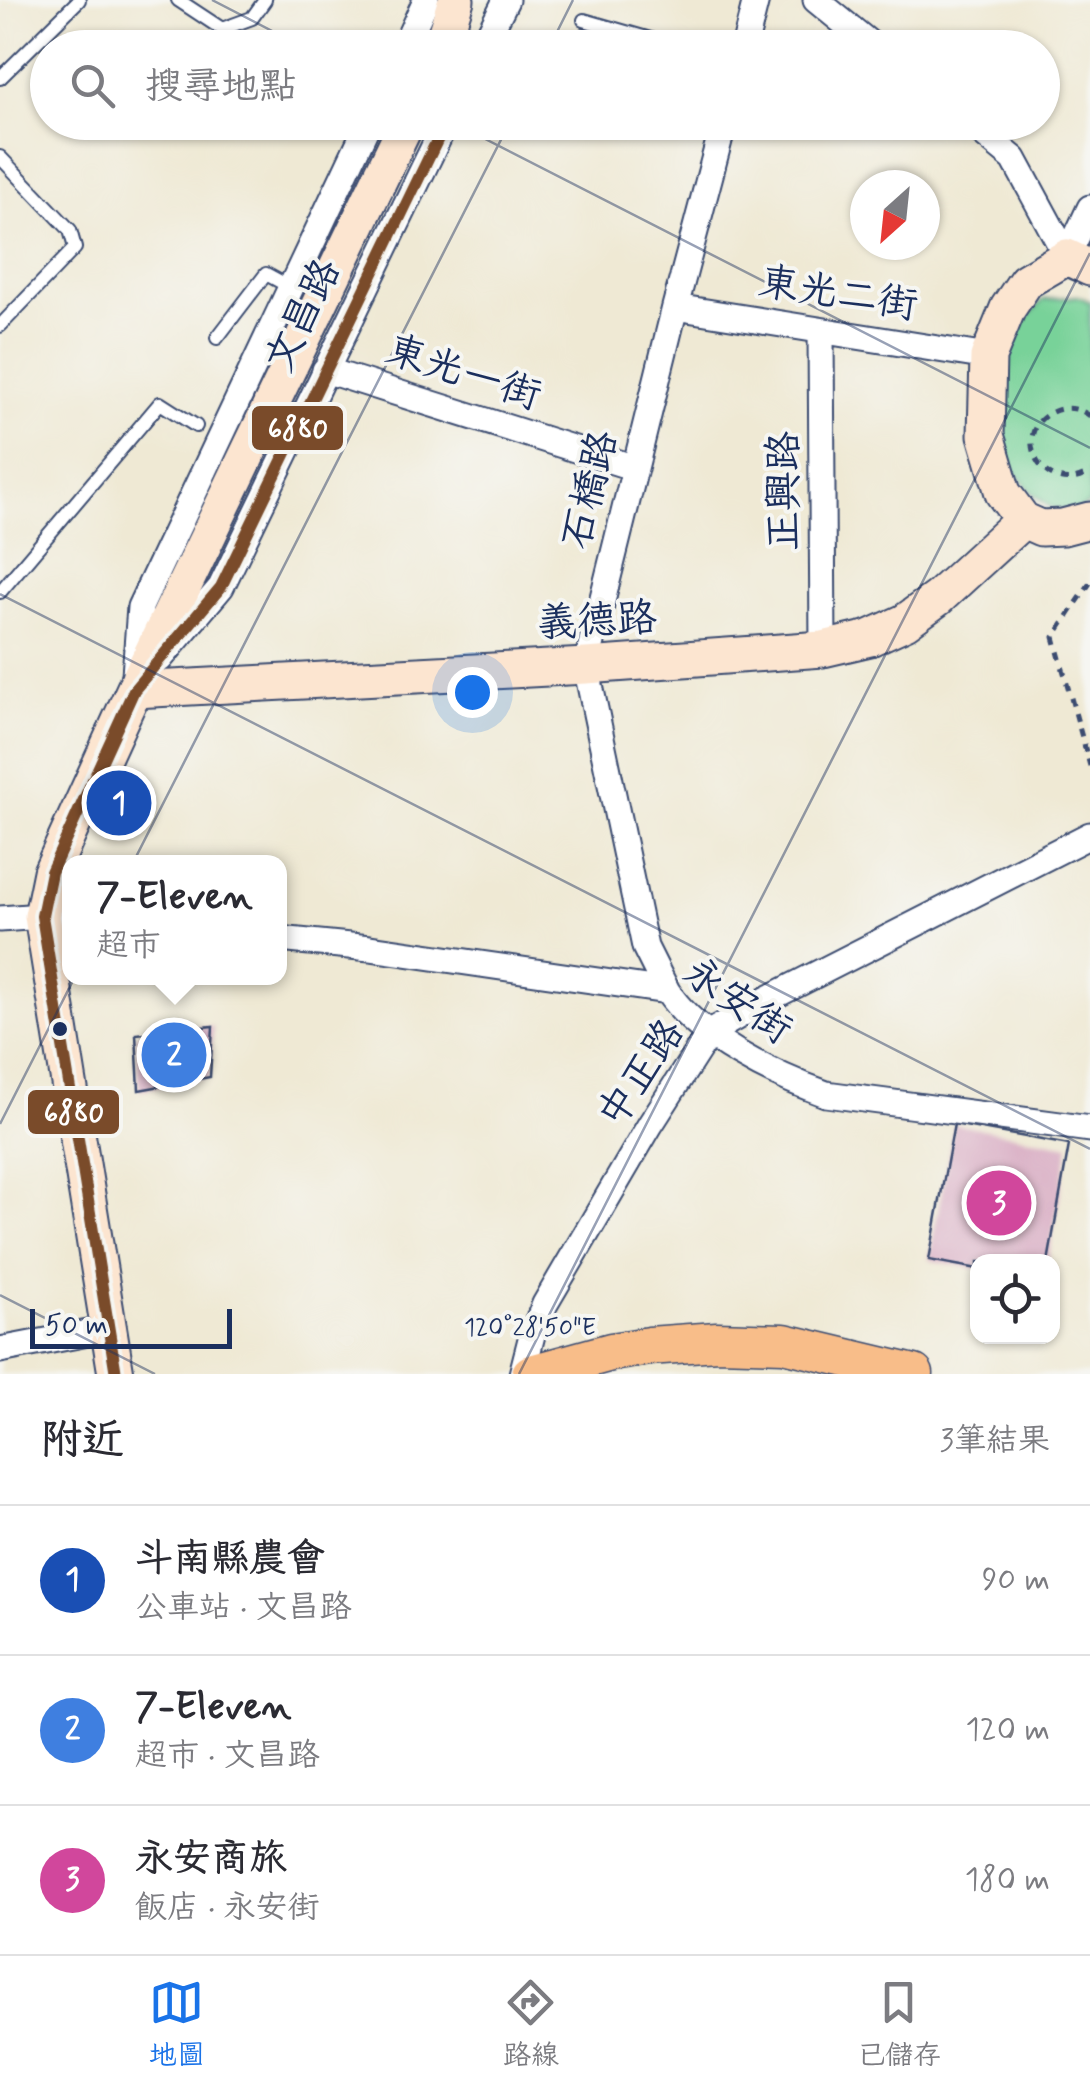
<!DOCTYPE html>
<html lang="zh-TW">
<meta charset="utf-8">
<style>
body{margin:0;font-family:Mynerve,"LXGW WenKai TC",sans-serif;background:#f7f7f7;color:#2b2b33}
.controls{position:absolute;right:30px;bottom:30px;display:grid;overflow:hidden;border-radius:20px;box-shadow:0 2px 8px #0004}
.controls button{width:90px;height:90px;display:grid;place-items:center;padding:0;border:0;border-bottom:2px solid #e1e1e2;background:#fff;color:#2b2b33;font:50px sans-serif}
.compass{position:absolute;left:850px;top:170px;width:90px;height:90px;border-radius:50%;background:#fff;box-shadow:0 2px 8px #0004;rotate:207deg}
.scale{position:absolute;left:30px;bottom:25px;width:202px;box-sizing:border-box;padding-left:10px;border:5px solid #1b2f5e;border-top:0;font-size:28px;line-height:35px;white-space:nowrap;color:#1b2f5e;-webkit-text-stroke:8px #f6f6f2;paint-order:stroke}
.you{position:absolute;left:472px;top:692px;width:35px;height:35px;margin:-25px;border:8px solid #fff;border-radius:50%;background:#1a73e8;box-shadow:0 0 0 15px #1a73e833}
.badge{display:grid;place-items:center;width:65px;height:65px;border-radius:50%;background:#1a73e8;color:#fff;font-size:32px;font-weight:700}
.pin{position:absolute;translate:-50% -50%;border:5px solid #fff;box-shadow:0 2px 10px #0006}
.popup{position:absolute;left:62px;top:855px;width:225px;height:130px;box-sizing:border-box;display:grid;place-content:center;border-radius:20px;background:#fff;filter:drop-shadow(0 2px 8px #0005);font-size:32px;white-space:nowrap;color:#7c7c81}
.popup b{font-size:38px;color:#2b2b33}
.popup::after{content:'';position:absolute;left:50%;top:100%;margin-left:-20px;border:20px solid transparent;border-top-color:#fff}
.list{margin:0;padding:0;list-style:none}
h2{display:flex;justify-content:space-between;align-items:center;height:130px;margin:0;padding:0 40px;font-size:42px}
h2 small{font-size:32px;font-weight:400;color:#7c7c81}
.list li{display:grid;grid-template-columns:65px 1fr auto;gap:30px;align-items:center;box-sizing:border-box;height:150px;padding:0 40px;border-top:2px solid #e1e1e2}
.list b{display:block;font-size:38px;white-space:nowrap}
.list p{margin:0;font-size:32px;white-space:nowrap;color:#7c7c81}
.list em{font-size:32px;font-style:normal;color:#7c7c81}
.icon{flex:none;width:55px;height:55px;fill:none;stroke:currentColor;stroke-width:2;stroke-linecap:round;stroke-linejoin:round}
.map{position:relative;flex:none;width:1090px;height:1374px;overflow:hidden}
.search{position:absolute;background:#fff;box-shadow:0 2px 8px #0004;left:30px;right:30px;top:30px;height:110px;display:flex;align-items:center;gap:25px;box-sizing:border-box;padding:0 35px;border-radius:55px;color:#7c7c81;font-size:38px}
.sheet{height:580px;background:#fff}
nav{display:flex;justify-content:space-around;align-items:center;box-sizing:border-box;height:140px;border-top:2px solid #e1e1e2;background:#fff;font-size:28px;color:#7c7c81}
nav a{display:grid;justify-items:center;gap:5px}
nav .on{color:#1a73e8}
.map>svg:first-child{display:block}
.green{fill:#78d299;stroke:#4a807c;stroke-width:2.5}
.building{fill:#d8abc2}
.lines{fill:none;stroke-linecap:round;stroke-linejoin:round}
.lane-casing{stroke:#3b4b70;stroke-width:16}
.street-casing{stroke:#3b4b70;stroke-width:29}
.secondary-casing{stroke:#3b4b70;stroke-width:39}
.primary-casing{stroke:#3b4b70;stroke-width:41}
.path{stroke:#3b4b70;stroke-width:5;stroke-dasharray:8 8;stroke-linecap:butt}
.lane{stroke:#fff;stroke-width:12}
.street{stroke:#fff;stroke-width:25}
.secondary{stroke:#fce5d0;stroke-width:35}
.primary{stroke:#f8bd89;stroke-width:38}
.bus-1-casing{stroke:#f6f6f2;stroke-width:20}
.bus-1{stroke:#7a4b2a;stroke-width:12}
.ticks{fill:none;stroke:#1b2f5e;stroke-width:2.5;stroke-opacity:0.45}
.bus-dot{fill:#1b2f5e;stroke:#f6f6f2;stroke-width:4}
.labels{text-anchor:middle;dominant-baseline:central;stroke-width:8;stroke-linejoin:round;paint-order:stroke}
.street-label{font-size:40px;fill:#1b2f5e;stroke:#f6f6f2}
.ticks-label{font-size:25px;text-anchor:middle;fill:#1b2f5e;stroke:#f6f6f2;stroke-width:8;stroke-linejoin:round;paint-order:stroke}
.line-badge{stroke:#f6f6f2;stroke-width:4}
.badge-label{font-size:28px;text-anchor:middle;font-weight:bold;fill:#fff}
</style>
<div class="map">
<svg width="1090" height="1374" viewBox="0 0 1090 1374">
<rect width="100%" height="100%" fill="#f6f6f2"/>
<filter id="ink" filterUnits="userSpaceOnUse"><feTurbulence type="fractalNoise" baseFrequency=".01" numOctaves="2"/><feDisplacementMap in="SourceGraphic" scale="20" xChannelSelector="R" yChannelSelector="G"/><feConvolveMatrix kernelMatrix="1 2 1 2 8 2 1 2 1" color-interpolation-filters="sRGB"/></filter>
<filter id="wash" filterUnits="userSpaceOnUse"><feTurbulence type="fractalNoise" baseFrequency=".0048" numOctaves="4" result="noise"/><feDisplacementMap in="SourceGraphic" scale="40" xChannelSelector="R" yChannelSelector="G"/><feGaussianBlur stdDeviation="2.25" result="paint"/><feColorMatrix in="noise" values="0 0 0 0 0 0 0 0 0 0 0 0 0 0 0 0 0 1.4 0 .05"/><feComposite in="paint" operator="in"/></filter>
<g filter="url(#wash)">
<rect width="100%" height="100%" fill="#efe9d4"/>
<!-- green -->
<path class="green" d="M1078 296 1090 302V504L1075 511 1051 508 1032 493 1016 474 1006 455 998 416 1007 361 1017 328 1043 300Z"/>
<g id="blocks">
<!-- building -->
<path class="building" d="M213 1026 210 1077 139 1090 136 1034Z
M954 1124 1069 1145 1048 1262H978V1269L929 1260Z"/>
</g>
</g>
<g filter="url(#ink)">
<use href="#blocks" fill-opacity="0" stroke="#3b4b70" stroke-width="2.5"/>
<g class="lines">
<!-- lane casing -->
<g class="lane-casing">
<path id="lane" d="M178 0 222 29 252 18 265 0
M584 20 682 48
M0 78 79 0
M0 157 70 230 75 248 0 326
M217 338 266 274 290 287
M0 592 160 403 196 426"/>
</g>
<!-- street casing -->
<g class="street-casing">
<path id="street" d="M816 0 875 48
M404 48 426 0
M482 48 506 0
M744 48 756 0
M969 122 1014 159 1067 257
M1067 257 1090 208
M675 307 988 357
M821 332 823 649
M325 370 635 468
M160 659 221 587 446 122
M135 675 140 607 369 122
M0 919 42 916 69 919
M279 939 370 948 667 991C698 1039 773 1075 826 1094L1090 1129
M667 991 645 947 586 666 675 307 724 122
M0 1350 109 1329
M522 1374 532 1335 545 1304 650 1125 709 1033 766 1000 1090 835"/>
</g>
<!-- secondary casing -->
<g class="secondary-casing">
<path id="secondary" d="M441 48 456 0
M1090 268 1067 257 1026 281 1008 308 988 357 986 435 1003 493 1023 520 1041 528 1063 527 1090 520
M134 690 586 666 823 649 870 638 905 622 938 598 1023 520
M116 1374 42 916 51 872 134 690 407 122"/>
</g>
<!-- primary casing -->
<g class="primary-casing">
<path id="primary" d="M531 1374 611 1352 649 1346 717 1341 784 1343 914 1374"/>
</g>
<!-- path -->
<path class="path" d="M1090 416C1078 407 1065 406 1052 412 1007 433 1045 502 1090 472
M1090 583 1054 637 1090 766"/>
<!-- lane -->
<use href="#lane" class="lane"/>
<!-- street -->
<use href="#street" class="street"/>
<!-- secondary -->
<use href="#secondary" class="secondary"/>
<!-- primary -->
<use href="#primary" class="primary"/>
<!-- bus-1 casing -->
<g class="bus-1-casing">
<path id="bus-1" d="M116 1374 42 916 51 872 134 690 221 587 446 122"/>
</g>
<!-- bus-1 -->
<use href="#bus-1" class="bus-1"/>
</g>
</g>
<!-- ticks -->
<path class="ticks" d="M212 0 305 48M549 48 573 0M452 122 1090 448M0 594 1090 1149M0 1124 510 122M0 1295 155 1374M519 1374 1090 253"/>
<!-- markers -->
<circle class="bus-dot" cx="60" cy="1029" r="9"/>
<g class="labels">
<!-- street labels -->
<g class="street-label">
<text transform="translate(838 295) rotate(9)">東光二街</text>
<text transform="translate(304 316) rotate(-64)">文昌路</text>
<text transform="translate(463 374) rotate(18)">東光一街</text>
<text transform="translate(591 490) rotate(-76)">石橋路</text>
<text transform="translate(785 491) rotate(-90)">正興路</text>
<text transform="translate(597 622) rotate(-3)">義德路</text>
<text transform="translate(737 1002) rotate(34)">永安街</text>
<text transform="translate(642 1074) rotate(-56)">中正路</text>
</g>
</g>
<g class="ticks-label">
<text x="530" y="1335">120°28'50"E</text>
</g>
<g class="line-badge">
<rect x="250" y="404" width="95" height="48" rx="10" fill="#7a4b2a"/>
<rect x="26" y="1088" width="95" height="48" rx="10" fill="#7a4b2a"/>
</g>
<g class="badge-label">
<text x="298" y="438">6880</text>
<text x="74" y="1122">6880</text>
</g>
</svg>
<div class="controls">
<button><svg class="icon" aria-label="locate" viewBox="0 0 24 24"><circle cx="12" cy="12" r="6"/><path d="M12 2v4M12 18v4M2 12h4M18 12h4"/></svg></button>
</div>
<svg class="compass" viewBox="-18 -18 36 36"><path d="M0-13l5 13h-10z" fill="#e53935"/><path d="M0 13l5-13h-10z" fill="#7c7c81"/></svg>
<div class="scale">50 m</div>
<div class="you"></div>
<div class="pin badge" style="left:119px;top:803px;background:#1a4fb4">1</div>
<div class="pin badge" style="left:174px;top:1055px;background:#3f7fe0">2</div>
<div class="popup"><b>7-Eleven</b>超市</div>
<div class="pin badge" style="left:999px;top:1203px;background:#d1479c">3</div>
<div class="search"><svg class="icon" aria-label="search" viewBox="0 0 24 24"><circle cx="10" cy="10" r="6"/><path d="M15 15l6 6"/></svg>搜尋地點</div>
</div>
<section class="sheet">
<h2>附近<small>3筆結果</small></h2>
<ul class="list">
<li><span class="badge" style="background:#1a4fb4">1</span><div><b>斗南縣農會</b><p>公車站 · 文昌路</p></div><em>90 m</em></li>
<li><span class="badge" style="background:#3f7fe0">2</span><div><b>7-Eleven</b><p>超市 · 文昌路</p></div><em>120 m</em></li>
<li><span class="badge" style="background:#d1479c">3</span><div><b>永安商旅</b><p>飯店 · 永安街</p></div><em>180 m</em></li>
</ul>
</section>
<nav>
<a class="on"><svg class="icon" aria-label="map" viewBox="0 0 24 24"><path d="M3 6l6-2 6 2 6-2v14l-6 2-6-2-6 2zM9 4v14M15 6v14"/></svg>地圖</a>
<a><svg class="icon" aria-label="directions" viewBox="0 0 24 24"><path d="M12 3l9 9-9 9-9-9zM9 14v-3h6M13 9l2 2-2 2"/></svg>路線</a>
<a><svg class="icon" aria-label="saved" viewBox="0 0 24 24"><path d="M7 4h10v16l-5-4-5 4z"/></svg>已儲存</a>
</nav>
